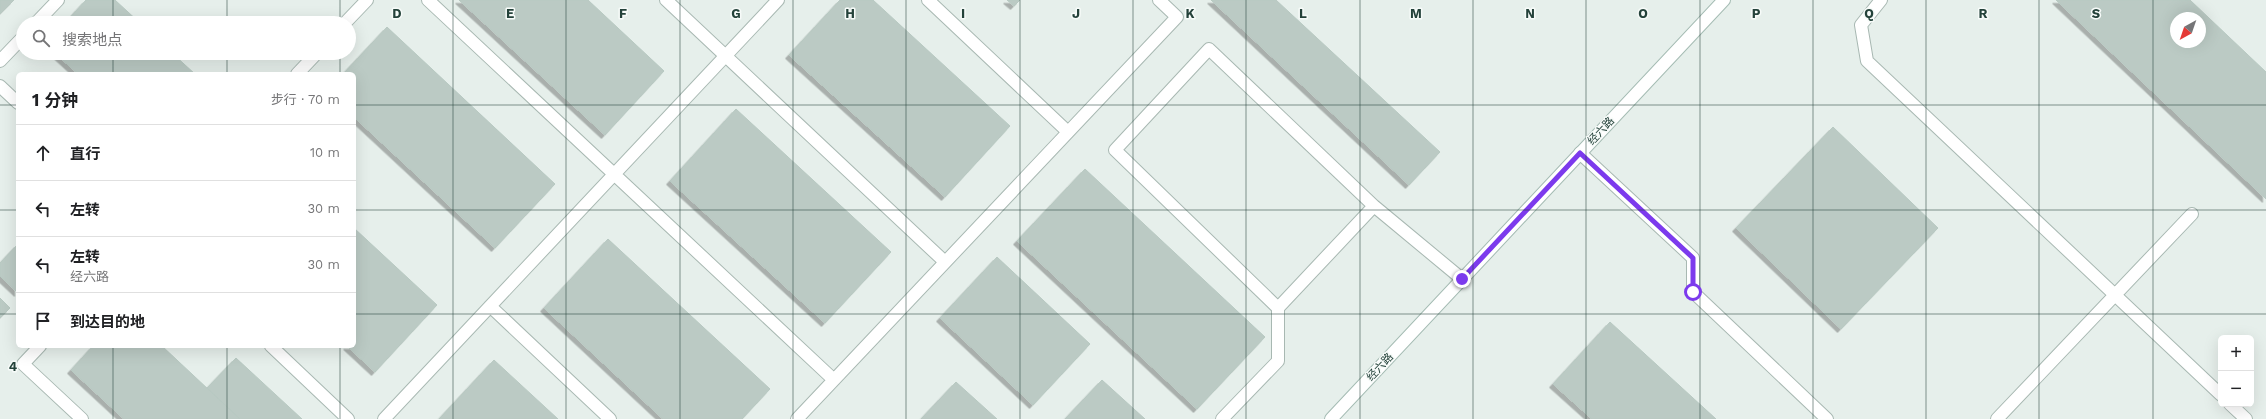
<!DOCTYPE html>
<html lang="zh">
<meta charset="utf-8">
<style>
body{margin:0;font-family:"Work Sans","Noto Sans SC",sans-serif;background:#f6f6f6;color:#202124}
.controls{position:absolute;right:12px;bottom:12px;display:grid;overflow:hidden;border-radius:6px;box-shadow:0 4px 16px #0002}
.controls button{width:36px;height:36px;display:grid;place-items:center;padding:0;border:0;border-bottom:1px solid #e0e0e0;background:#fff;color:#202124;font:20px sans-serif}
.compass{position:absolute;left:2170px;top:12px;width:36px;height:36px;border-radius:50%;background:#fff;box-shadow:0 4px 16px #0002;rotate:220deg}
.stop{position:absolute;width:12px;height:12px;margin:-9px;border:3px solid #7c3aed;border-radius:50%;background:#fff}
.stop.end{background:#7c3aed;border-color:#fff;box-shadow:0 1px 4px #0008}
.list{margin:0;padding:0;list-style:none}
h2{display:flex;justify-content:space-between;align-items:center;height:52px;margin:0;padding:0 16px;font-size:17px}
h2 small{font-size:13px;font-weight:400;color:#757577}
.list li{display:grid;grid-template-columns:26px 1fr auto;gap:12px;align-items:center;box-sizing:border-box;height:56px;padding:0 16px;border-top:1px solid #e0e0e0}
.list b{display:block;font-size:15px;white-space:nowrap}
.list p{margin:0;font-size:13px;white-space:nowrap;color:#757577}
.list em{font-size:13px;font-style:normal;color:#757577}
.icon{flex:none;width:22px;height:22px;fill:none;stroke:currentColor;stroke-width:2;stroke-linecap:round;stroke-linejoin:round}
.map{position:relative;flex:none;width:2266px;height:419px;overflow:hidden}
.search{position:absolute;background:#fff;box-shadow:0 4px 16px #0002;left:16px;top:16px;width:340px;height:44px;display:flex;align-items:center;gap:10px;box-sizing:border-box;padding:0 14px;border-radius:22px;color:#757577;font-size:15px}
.panel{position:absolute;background:#fff;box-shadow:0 4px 16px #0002;left:16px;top:72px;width:340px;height:276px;border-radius:6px}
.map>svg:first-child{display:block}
.building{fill:#bbcac4;stroke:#b8c9c2;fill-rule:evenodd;filter:url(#shadow)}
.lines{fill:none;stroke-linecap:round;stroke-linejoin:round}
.lane-casing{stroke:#a8b8b2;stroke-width:14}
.secondary-casing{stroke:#a4bbb3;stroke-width:14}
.lane{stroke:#fff;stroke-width:12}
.secondary{stroke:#fff;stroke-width:12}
.route{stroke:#7c3aed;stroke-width:5}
.grid{fill:none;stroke:#24423a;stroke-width:1;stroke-opacity:0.55}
.labels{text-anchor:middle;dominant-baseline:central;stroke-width:3;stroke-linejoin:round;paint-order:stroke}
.street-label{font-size:11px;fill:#24423a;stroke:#f7fbf9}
.grid-label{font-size:13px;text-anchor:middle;font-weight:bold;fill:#24423a;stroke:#f7fbf9;stroke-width:3;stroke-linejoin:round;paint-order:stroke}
</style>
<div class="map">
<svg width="2266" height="419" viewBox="0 0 2266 419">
<defs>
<filter id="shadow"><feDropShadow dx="-3.5" dy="3.5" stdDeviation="0" flood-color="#0004"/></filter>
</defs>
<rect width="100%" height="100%" fill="#e6efeb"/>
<!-- building -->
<path class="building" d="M0 0H14L0 14Z
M86 0H115L140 23H65Z
M459 0H588L664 71 605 135Z
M840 0H873L1010 126 945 197 789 55Z
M1007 0H1020L1014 6Z
M1211 0H1276L1440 152 1409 185Z
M2056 0H2190L2266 72V199ZM2176 18H2200V42H2176Z
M387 27 555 184 495 248 354 117V74H343Z
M55 53H172L195 74H78Z
M736 109 891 252 825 323 670 181Z
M1833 127 1938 228 1841 329 1736 228Z
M1085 169 1265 337 1197 409 1017 241Z
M354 228 437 305 375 372 347 346H354Z
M608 239 770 389 742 419H663L544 308Z
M18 244V293L0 276V263Z
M997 257 1090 344 1033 405 940 318Z
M0 298 10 308 0 318Z
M1610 322 1716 419H1592L1553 384Z
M93 346H162L240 419H124L71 370Z
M236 358 302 419H240L207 388Z
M494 360 558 419H439Z
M1102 380 1145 419H1065Z
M956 382 997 419H921Z"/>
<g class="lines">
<!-- lane casing -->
<g class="lane-casing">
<path id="lane" d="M428 0 834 380
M666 0 945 262
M928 0 1068 132
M1881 0 1861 25 1867 61 2221 395
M36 23 58 0
M345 23 367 0
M0 61 23 37
M297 74 317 53
M0 86 18 103
M1580 153 1693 258V292L1827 419
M490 306 610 419
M1278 308 1115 150 1209 49 1374 206 1462 279
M40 346 23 364 82 419
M271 346 348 419
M2230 404 2246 419
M384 419 778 0
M797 419 1177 17 1159 0
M1222 419 1278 361V308L1374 206
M1997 419 2192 214"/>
</g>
<!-- secondary casing -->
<g class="secondary-casing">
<path id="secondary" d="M1331 419 1724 0"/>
</g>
<!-- lane -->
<use href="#lane" class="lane"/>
<!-- secondary -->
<use href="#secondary" class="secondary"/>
</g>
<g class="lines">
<!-- route -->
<path class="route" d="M1462 279 1580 153 1693 258V292"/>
</g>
<!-- grid -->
<path class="grid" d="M113 0V23M227 0V23M340 0V23M453 0V419M566 0V419M680 0V419M793 0V419M906 0V419M1020 0V419M1133 0V419M1246 0V419M1360 0V419M1473 0V419M1586 0V419M1700 0V419M1813 0V419M1926 0V419M2039 0V419M2153 0V419M113 53V74M227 53V74M340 53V74M0 105H18M354 105H2266M0 210H18M354 210H2266M0 314H18M354 314H2266M113 346V419M227 346V419M340 346V419"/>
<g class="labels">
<!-- street labels -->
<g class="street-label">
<text transform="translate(1601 131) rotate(-47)">经六路</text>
<text transform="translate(1380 367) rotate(-47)">经六路</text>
</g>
</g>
<g class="grid-label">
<text x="397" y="18">D</text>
<text x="510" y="18">E</text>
<text x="623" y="18">F</text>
<text x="736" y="18">G</text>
<text x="850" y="18">H</text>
<text x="963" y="18">I</text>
<text x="1076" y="18">J</text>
<text x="1190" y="18">K</text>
<text x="1303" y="18">L</text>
<text x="1416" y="18">M</text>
<text x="1530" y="18">N</text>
<text x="1643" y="18">O</text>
<text x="1756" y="18">P</text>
<text x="1869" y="18">Q</text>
<text x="1983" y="18">R</text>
<text x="2096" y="18">S</text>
<text x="13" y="371">4</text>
</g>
</svg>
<div class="controls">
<button>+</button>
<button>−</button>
</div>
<svg class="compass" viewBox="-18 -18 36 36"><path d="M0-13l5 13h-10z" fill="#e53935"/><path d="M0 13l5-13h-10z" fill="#757577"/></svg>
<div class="stop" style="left:1693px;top:292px"></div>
<div class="stop end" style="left:1462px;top:279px"></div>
<div class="search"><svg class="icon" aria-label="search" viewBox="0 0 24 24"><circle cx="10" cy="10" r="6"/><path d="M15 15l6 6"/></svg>搜索地点</div>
<section class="panel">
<h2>1 分钟<small>步行 · 70 m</small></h2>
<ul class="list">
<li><svg class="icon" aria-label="ahead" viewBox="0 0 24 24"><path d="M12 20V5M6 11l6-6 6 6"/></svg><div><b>直行</b></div><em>10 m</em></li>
<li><svg class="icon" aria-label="left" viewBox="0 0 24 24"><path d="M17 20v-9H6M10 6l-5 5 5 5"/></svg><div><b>左转</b></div><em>30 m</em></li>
<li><svg class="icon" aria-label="left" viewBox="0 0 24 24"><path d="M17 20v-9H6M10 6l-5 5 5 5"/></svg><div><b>左转</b><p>经六路</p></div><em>30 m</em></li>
<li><svg class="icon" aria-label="arrive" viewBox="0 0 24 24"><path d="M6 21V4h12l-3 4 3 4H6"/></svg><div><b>到达目的地</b></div></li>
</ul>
</section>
</div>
